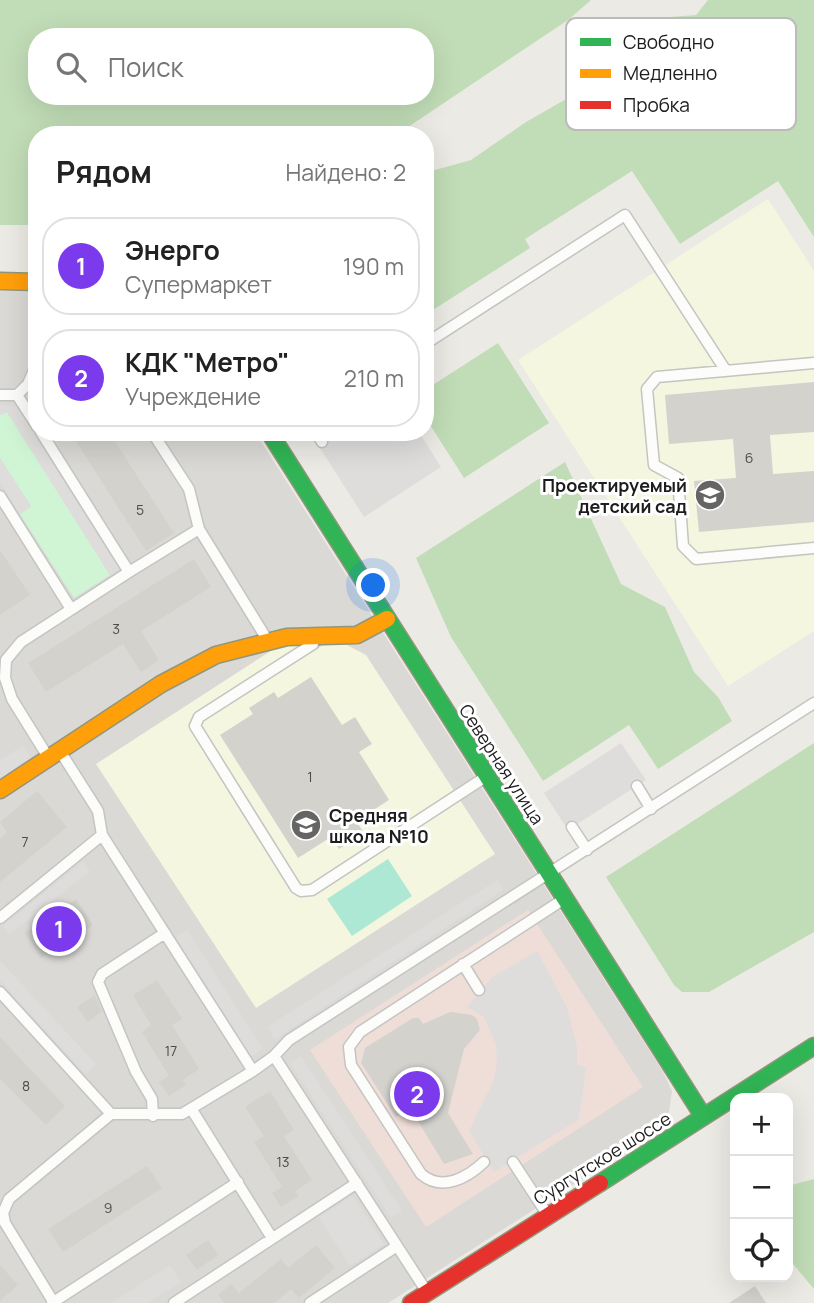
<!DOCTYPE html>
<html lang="ru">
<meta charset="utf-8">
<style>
body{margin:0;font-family:Manrope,sans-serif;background:#f2f2f2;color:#222}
.controls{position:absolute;right:21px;bottom:21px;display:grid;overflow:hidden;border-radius:14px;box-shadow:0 7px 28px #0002}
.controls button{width:63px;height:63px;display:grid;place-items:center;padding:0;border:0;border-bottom:2px solid #e0e0e0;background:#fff;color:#222;font:35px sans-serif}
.you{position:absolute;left:374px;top:586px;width:24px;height:24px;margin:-18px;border:5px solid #fff;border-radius:50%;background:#1a73e8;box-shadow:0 0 0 10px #1a73e833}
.badge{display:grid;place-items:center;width:46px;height:46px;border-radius:50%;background:#7c3aed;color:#fff;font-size:23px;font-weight:700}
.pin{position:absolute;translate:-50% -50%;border:4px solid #fff;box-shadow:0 2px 7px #0006}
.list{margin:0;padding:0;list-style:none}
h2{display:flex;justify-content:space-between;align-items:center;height:91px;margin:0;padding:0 28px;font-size:30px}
h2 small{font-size:23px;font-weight:400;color:#767676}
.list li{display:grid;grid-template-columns:46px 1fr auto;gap:21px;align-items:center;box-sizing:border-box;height:98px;margin:0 14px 14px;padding:0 14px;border:2px solid #e0e0e0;border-radius:28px}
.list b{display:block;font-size:26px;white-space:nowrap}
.list p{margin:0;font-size:23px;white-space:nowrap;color:#767676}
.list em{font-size:23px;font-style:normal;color:#767676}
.icon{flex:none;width:38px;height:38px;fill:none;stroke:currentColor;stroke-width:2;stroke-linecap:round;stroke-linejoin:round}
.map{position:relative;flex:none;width:814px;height:1303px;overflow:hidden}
.search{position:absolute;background:#fff;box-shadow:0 7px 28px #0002;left:28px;top:28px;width:406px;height:77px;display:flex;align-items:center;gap:18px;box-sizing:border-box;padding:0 24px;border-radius:28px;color:#767676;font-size:26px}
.panel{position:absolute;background:#fff;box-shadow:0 7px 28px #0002;left:28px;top:126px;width:406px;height:315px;border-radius:28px}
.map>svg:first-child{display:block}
.residential{fill:#dbd9d6}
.commercial{fill:#efded8}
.education{fill:#f4f6df}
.forest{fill:#c1ddb7;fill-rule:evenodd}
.park{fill:#d0f5d4}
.pitch{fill:#ace8d4}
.parking{fill:#dedddb}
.building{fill:#d4d2cd}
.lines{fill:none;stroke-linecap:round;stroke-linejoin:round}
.lane-casing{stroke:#c4c4c1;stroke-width:13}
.fast-casing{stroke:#92967c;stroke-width:19}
.slow-casing{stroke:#92967c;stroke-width:19}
.jam-casing{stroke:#92967c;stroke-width:19}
.lane{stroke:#fcfcfb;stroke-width:10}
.fast{stroke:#30b455;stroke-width:16}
.slow{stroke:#ff9f0a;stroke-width:16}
.jam{stroke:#e5322d;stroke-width:16}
.labels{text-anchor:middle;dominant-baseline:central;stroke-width:6;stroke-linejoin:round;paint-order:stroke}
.number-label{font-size:14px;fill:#4c4b4a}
.poi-label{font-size:18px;font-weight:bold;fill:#1d1d1d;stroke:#fff;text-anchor:end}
.street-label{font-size:18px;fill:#1d1d1d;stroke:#fff}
.key{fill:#fff;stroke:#bbb;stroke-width:2}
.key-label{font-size:19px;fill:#1d1d1d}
</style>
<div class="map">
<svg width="814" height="1303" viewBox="0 0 814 1303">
<rect width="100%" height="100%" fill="#eceae4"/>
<!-- residential -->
<path class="residential" d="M0 291H37V432H255L663 1072 672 1091 669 1112 643 1140 388 1303H0Z"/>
<!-- commercial -->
<path class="commercial" d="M528 910 643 1087 426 1227 310 1050Z"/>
<!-- education -->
<path class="education" d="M768 199 814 271V631L728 686 518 360Z
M304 642 311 653 323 645H347L366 655 495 854 256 1008 96 764 277 647Z"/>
<!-- forest -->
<path class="forest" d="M0 0H591L568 20 396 135H37V225H0ZM37 37H425V96H37Z
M708 0H814V237L778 181 680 244 632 171 525 239 530 248 425 315V177L435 170 471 160 526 122 575 94 610 70 633 43 659 23 670 17 696 15Z
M498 343 549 423 464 478 425 417V390Z
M565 462 621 584 665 607 694 672 718 697 732 721 658 769 629 725 543 781 451 637 416 558Z
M814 743V932L709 992H682L674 985 606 877Z
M814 1179V1289L788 1258V1186Z"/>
<!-- park -->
<path class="park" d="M7 412 110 575 74 598 20 514 31 506 0 458V415Z"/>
<!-- pitch -->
<path class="pitch" d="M388 859 412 896 352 936 327 899Z"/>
<!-- parking -->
<path class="parking" d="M0 405 16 406 119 569 110 575 7 412 0 415Z
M338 432H419L441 467 364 517 318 445Z
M0 458 31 507 20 514 0 482Z
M621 743 646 780 568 830 544 793Z
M23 745 31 757 0 779V761Z
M83 862 90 871 9 935 3 926Z
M497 880 503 890 275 1039 267 1027Z
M187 930 263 1049 251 1056 176 937Z
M537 951 567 1007 577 1047V1065L586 1067 582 1100 578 1120 494 1172 469 1131 493 1082 497 1063 496 1044 484 1017 467 1007 491 978Z
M0 961 96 1064 86 1074 0 981Z
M301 1056 402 1211 391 1218 290 1063Z
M353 1196 384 1244 350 1266 319 1217Z
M170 1265 181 1282 148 1303H111Z"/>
<!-- building -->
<path class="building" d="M814 382V432L770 435 773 474 814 471V522L699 532 694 481 736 478 733 439 669 444 665 395Z
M70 432H109L174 533 146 551Z
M0 550 30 595 0 615Z
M194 559 211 587 141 631 159 660 141 672 123 644 46 692 28 663Z
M311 677 342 725 355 717 363 730 372 744 359 752 389 800 356 821 364 833 339 849 331 837 298 858 220 735 253 714 249 708 274 692 278 698Z
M37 791 67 827 0 882V839L7 833 0 822Z
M76 899 93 925 41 958 25 933Z
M157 980 182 1019 172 1025 199 1069 183 1080 186 1085 169 1096 159 1082 169 1076 142 1032 151 1025 133 995Z
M95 995 102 1011 88 1022 77 1007Z
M450 1012 472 1015 477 1019 480 1030 464 1049 448 1113 473 1154 444 1164 410 1108 396 1117 361 1063 365 1048 413 1018H419L423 1024Z
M0 1037 65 1106 46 1125 0 1079Z
M270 1091 294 1130 284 1136 312 1180 295 1191 299 1196 281 1207 272 1193 282 1187 254 1142 264 1136 245 1107Z
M147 1166 162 1188 63 1252 48 1229Z
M208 1240 218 1255 197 1270 186 1255Z
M316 1245 335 1268 299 1298 291 1289 274 1303H224L218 1295 231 1284 239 1293 281 1259 288 1268Z
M0 1265 18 1285 0 1301Z
M755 1286 766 1303H729Z"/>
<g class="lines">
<!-- lane casing -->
<g class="lane-casing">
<path id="lane" d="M425 344 625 215 726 371
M814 363 657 377 647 389 654 465 678 478 683 546 696 559 814 548
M0 395H17L28 384 37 363
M17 395 37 426
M41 432 129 572 21 642 6 660 5 678 12 699 48 757
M152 432 189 489 199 529 268 641
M316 432 322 442
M0 496 71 609
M129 572 199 529
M313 644 199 717 195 726 296 888 301 891 312 890 487 776
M60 751 98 811 102 835 253 1071 274 1056 289 1040 814 703
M637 786 651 809
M572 827 587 850
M0 918 102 835
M463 964 479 990
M0 992 111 1114
M274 1056 425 1289
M192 1110 272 1238
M153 1116 152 1099 136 1072 98 982 102 974 165 933
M484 1162C467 1178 442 1192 421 1174L351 1065 349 1047 360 1032 564 899
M513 1162 547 1214
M52 1303 238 1182
M54 1303 5 1223 3 1213 9 1199 111 1114H182L253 1071
M174 1303 357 1183
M310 1303 397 1246"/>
</g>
<!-- fast casing -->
<g class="fast-casing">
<path id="fast" d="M269 432 703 1116
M600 1183 814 1046"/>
</g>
<!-- slow casing -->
<g class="slow-casing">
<path id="slow" d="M0 281 37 282
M0 790 161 684 216 655 287 637 357 635 387 619"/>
</g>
<!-- jam casing -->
<g class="jam-casing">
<path id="jam" d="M411 1303 600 1183"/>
</g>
<!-- lane -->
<use href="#lane" class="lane"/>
<!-- fast -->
<use href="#fast" class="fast"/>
<!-- slow -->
<use href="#slow" class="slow"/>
<!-- jam -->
<use href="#jam" class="jam"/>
</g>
<!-- icons -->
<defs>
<g id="school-disc" transform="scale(1.575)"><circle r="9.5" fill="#656563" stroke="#fff"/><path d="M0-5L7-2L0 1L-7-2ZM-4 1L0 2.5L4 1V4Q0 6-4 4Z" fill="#fff"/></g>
</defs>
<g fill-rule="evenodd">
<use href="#school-disc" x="710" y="495"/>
<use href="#school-disc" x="306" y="825"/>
</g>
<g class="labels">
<!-- number labels -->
<g class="number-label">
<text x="749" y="457">6</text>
<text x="140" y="509">5</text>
<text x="116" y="628">3</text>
<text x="310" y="776">1</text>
<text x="25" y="841">7</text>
<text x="171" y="1050">17</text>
<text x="26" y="1085">8</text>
<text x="283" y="1161">13</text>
<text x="108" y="1207">9</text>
</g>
<!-- poi labels -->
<g class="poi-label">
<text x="687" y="485">Проектируемый<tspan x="687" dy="21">детский сад</tspan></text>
<text x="329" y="815" text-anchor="start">Средняя<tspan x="329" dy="21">школа №10</tspan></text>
</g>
<!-- street labels -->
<g class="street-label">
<text transform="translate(502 764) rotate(57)">Северная улица</text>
<text transform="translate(602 1158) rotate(-32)">Сургутское шоссе</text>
</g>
</g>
<!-- legend -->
<rect x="566" y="18" width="230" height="112" rx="10" class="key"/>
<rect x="580" y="38" width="31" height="8" fill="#30b455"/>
<rect x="580" y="69" width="31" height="9" fill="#ff9f0a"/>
<rect x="580" y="101" width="31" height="8" fill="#e5322d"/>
<g class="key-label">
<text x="623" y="49">Свободно</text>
<text x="623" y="80">Медленно</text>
<text x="623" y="112">Пробка</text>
</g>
</svg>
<div class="controls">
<button>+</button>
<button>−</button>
<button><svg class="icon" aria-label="locate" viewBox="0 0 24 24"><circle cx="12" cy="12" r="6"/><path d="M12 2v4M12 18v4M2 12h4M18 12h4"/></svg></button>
</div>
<div class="you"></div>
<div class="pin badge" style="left:59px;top:929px">1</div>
<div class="pin badge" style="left:417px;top:1094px">2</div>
<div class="search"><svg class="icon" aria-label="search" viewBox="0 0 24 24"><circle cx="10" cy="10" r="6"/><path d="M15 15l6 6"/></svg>Поиск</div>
<section class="panel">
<h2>Рядом<small>Найдено: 2</small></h2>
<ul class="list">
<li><span class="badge">1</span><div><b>Энерго</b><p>Супермаркет</p></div><em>190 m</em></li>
<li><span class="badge">2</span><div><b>КДК &quot;Метро&quot;</b><p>Учреждение</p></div><em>210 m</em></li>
</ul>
</section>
</div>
